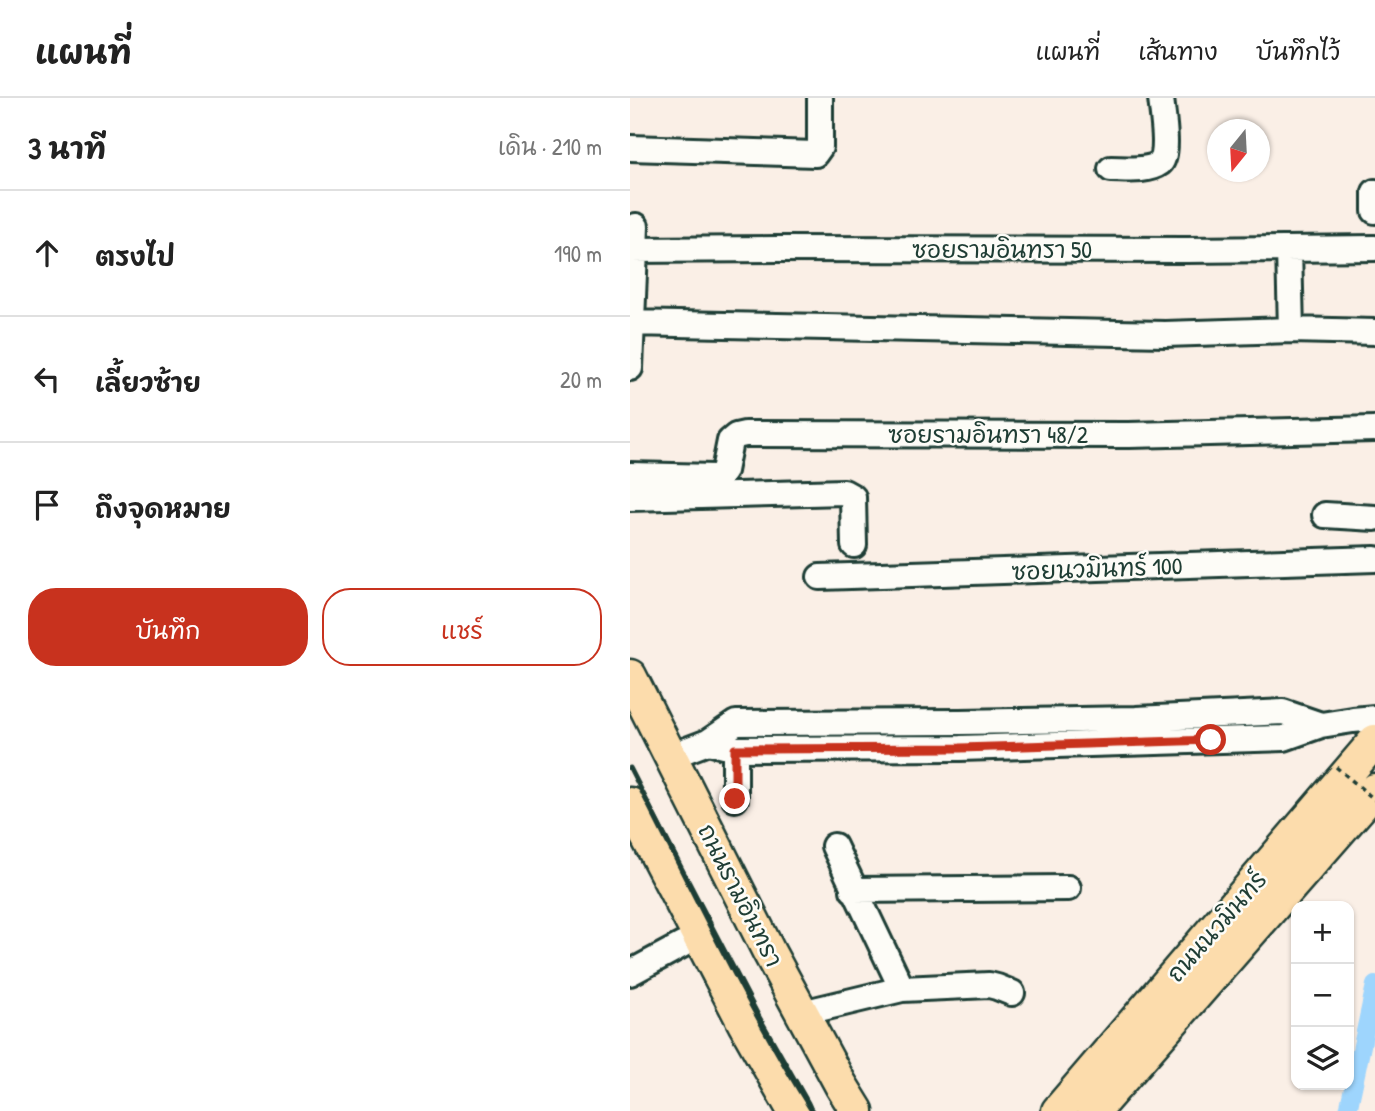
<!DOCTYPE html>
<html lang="th">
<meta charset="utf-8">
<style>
body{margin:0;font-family:"Patrick Hand","Playpen Sans Thai",sans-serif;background:#f6f6f6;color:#222}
.controls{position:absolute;right:21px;bottom:21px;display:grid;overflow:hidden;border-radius:14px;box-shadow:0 2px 5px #0004}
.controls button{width:63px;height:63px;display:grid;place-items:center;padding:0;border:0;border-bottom:2px solid #e0e0e0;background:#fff;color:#222;font:35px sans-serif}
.compass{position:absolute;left:577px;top:21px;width:63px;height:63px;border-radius:50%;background:#fff;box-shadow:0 2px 5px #0004;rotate:198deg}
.stop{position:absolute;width:21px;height:21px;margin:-16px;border:5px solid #c8321e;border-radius:50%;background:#fff}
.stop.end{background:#c8321e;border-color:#fff;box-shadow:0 2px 7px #0008}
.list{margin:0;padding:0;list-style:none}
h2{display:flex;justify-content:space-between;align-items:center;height:91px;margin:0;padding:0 28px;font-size:30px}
h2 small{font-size:23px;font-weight:400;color:#767676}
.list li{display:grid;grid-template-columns:46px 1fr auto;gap:21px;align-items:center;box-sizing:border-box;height:126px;padding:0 28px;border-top:2px solid #e0e0e0}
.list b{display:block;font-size:26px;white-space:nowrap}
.list em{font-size:23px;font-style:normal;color:#767676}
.actions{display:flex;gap:14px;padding:21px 28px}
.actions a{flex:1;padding:16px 0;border:2px solid #c8321e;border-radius:28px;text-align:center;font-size:24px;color:#c8321e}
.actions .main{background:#c8321e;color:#fff}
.icon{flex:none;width:38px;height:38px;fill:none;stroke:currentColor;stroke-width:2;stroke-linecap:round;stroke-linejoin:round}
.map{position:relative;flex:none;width:745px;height:1013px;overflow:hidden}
header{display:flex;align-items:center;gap:42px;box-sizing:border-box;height:98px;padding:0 35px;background:#fff;border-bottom:2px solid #e0e0e0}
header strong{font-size:33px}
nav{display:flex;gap:38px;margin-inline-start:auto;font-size:24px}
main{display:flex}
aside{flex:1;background:#fff}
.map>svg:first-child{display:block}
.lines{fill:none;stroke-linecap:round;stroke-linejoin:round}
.canal{stroke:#9ed5fd;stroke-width:18}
.minor-casing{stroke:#1f3d34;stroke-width:30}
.major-casing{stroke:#1f3d34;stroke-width:37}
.minor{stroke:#fdfcf7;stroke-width:24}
.major{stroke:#fcdcac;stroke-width:32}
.rail{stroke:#1f3d34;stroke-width:5}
.path-bridge{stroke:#1f3d34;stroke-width:3.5;stroke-dasharray:5 5;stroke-linecap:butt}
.route{stroke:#c8321e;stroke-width:9}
.labels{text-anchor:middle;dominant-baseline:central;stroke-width:5;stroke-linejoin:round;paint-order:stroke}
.street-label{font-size:24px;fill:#1f3d34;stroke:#fdfcf7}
</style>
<header>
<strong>แผนที่</strong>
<nav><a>แผนที่</a><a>เส้นทาง</a><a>บันทึกไว้</a></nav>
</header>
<main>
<aside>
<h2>3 นาที<small>เดิน · 210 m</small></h2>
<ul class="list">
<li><svg class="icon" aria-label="ahead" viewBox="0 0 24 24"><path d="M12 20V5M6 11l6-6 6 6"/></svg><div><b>ตรงไป</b></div><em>190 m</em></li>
<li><svg class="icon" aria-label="left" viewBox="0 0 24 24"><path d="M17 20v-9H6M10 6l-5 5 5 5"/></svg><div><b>เลี้ยวซ้าย</b></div><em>20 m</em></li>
<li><svg class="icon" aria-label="arrive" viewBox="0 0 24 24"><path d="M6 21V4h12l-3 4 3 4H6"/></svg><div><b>ถึงจุดหมาย</b></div></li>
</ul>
<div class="actions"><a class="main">บันทึก</a><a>แชร์</a></div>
</aside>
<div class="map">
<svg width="745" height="1013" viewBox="0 0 745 1013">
<rect width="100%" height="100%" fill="#faefe6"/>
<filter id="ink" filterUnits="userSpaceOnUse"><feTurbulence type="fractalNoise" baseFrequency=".0143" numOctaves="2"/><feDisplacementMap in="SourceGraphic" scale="14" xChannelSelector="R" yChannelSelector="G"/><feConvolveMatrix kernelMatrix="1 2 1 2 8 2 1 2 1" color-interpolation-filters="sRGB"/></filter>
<g filter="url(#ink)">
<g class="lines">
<!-- canal -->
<path class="canal" d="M718 1013 745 887"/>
<!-- minor casing -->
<g class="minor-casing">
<path id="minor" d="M0 50 185 56 190 49V0
M481 71C495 71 518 74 530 65 540 57 532 13 531 0
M745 113V94
M659 151 661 232
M0 152 147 151 556 152 745 150
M0 225 535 236 661 232 745 234
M0 270 6 128
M0 377 85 379 91 377 94 373 100 343 106 338 115 336 499 337 745 331
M0 400 214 394 223 399 224 447
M695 417 745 420
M190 479 745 461
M78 644 105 651 330 650 654 640 691 627 723 622 745 620
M105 651V701
M41 658 78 644 106 625 330 624 506 621 653 614 691 627
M204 748 272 891
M223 792 438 790
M0 875 52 847
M172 915 272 891 359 887 367 889 382 895"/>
</g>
<!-- major casing -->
<g class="major-casing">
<path id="major" d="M0 578 139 854 211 987 227 1013
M0 706 114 925 164 1013
M428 1013 745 643
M464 1013 745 692"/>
</g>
<!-- minor -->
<use href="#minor" class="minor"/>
<!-- major -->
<use href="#major" class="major"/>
<!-- rail -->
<path class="rail" d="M0 670C59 785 114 903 182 1013"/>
<!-- path-bridge -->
<path class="path-bridge" d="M706 669 745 702"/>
</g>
</g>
<g class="lines" filter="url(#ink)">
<!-- route -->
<path class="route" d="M105 701V651L330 650 581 642"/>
</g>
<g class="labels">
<!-- street labels -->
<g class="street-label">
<text x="372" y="151">ซอยรามอินทรา 50</text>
<text x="358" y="336">ซอยรามอินทรา 48/2</text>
<text transform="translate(467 470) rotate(-2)">ซอยนวมินทร์ 100</text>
<text transform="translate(111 797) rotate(63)">ถนนรามอินทรา</text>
<text transform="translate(586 828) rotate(-49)">ถนนนวมินทร์</text>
</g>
</g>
</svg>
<div class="controls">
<button>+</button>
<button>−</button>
<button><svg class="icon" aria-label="layers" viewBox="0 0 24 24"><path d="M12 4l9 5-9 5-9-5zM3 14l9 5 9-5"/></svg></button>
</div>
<svg class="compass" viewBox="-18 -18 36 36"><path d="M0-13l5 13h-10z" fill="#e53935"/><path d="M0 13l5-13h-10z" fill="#767676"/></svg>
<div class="stop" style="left:581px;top:642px"></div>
<div class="stop end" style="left:105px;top:701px"></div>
</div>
</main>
